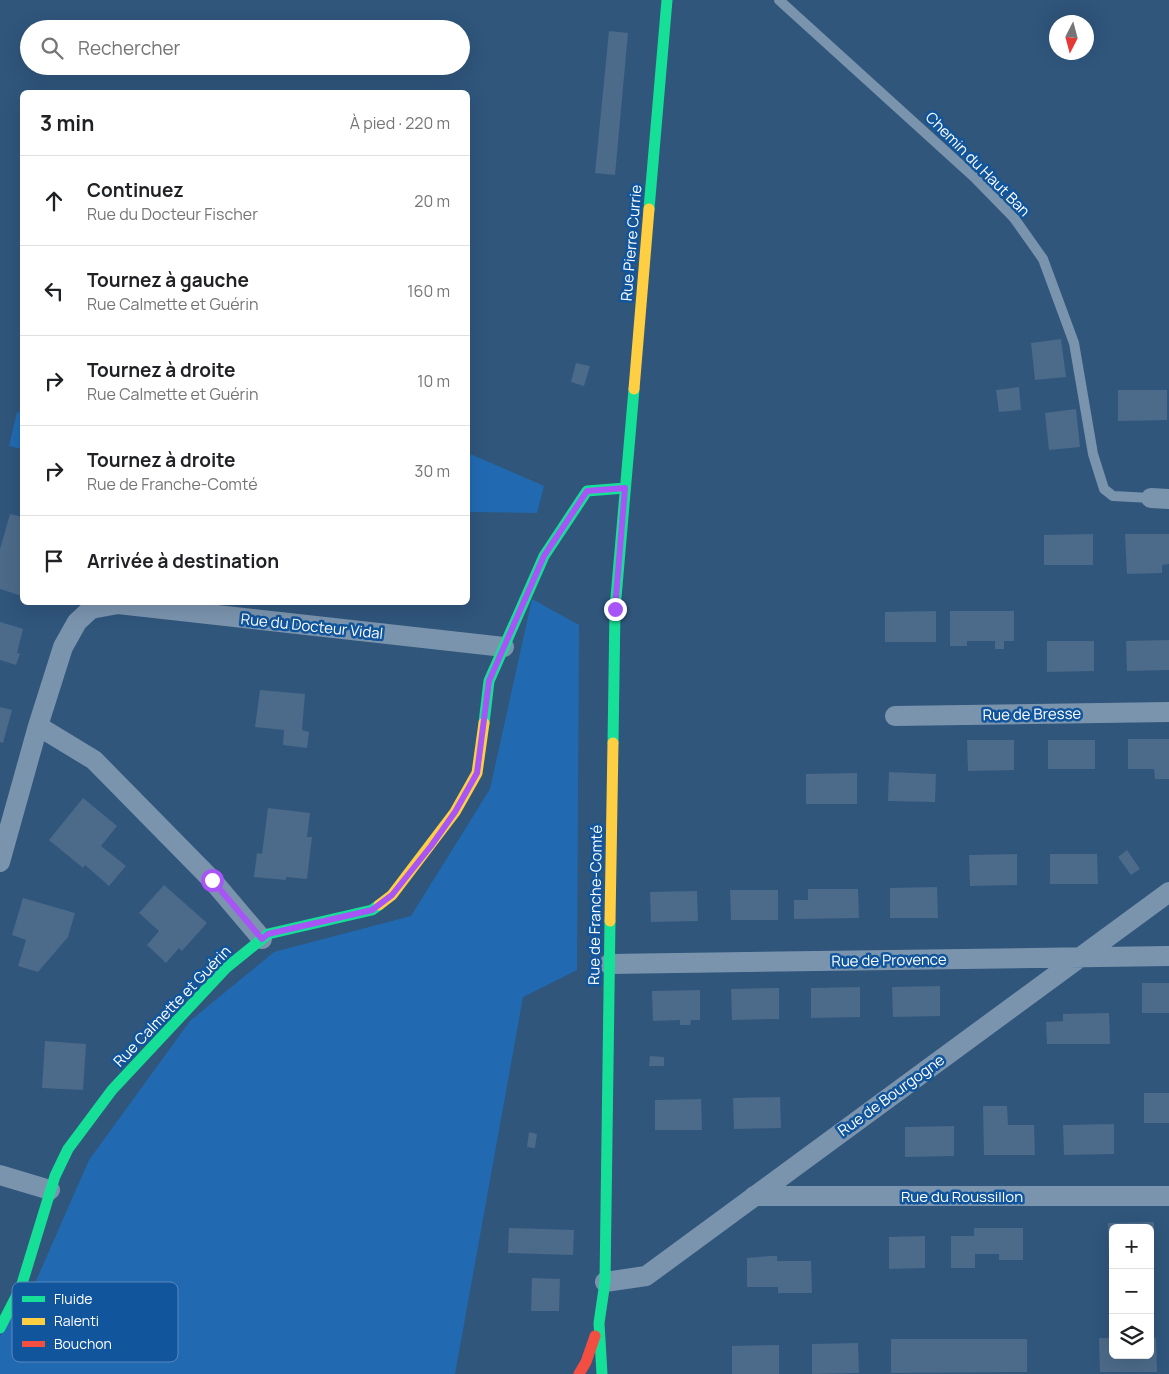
<!DOCTYPE html>
<html lang="fr">
<meta charset="utf-8">
<style>
body{margin:0;font-family:Manrope,sans-serif;background:#f6f6f6;color:#202124}
.controls{position:absolute;right:15px;bottom:15px;display:grid;overflow:hidden;border-radius:8px;box-shadow:0 5px 20px #0002}
.controls button{width:45px;height:45px;display:grid;place-items:center;padding:0;border:0;border-bottom:1px solid #e0e0e0;background:#fff;color:#202124;font:25px sans-serif}
.compass{position:absolute;left:1049px;top:15px;width:45px;height:45px;border-radius:50%;background:#fff;box-shadow:0 5px 20px #0002;rotate:186deg}
.stop{position:absolute;width:15px;height:15px;margin:-11px;border:4px solid #a855f7;border-radius:50%;background:#fff}
.stop.end{background:#a855f7;border-color:#fff;box-shadow:0 1px 5px #0008}
.list{margin:0;padding:0;list-style:none}
h2{display:flex;justify-content:space-between;align-items:center;height:65px;margin:0;padding:0 20px;font-size:21px}
h2 small{font-size:16px;font-weight:400;color:#757577}
.list li{display:grid;grid-template-columns:32px 1fr auto;gap:15px;align-items:center;box-sizing:border-box;height:90px;padding:0 20px;border-top:1px solid #e0e0e0}
.list b{display:block;font-size:19px;white-space:nowrap}
.list p{margin:0;font-size:16px;white-space:nowrap;color:#757577}
.list em{font-size:16px;font-style:normal;color:#757577}
.icon{flex:none;width:28px;height:28px;fill:none;stroke:currentColor;stroke-width:2;stroke-linecap:round;stroke-linejoin:round}
.map{position:relative;flex:none;width:1169px;height:1374px;overflow:hidden}
.search{position:absolute;background:#fff;box-shadow:0 5px 20px #0002;left:20px;top:20px;width:450px;height:55px;display:flex;align-items:center;gap:12px;box-sizing:border-box;padding:0 18px;border-radius:28px;color:#757577;font-size:19px}
.panel{position:absolute;background:#fff;box-shadow:0 5px 20px #0002;left:20px;top:90px;width:450px;height:515px;border-radius:8px}
.map>svg:first-child{display:block}
.green{fill:#216ab2}
.building{fill:#4c6a89}
.lines{fill:none;stroke-linecap:round;stroke-linejoin:round}
.lane{stroke:#7b94ae;stroke-width:10}
.street{stroke:#7b94ae;stroke-width:20}
.fast{stroke:#16e098;stroke-width:11}
.slow{stroke:#ffcf43;stroke-width:11}
.jam{stroke:#f24e42;stroke-width:11}
.route{stroke:#a855f7;stroke-width:6}
.labels{text-anchor:middle;dominant-baseline:central;stroke-width:5;stroke-linejoin:round;paint-order:stroke}
.street-label{font-size:15px;fill:#fff;stroke:#11559c}
.key{fill:#11559c;stroke:#5888ba;stroke-width:1}
.key-label{font-size:14px;fill:#fff}
</style>
<div class="map">
<svg width="1169" height="1374" viewBox="0 0 1169 1374">
<rect width="100%" height="100%" fill="#30567c"/>
<!-- green -->
<path class="green" d="M17 412 22 413V449L9 446Z
M468 453 544 486 537 513 468 512Z
M532 599 579 625 577 970 523 997 455 1374H0V1336L36 1281 89 1160 190 1021 274 952 411 916 490 789Z"/>
<!-- building -->
<path class="building" d="M609 31 628 33 615 175 595 173Z
M1061 339 1066 377 1035 380 1031 343Z
M576 363 590 366 584 386 571 382Z
M1019 387 1021 410 999 412 996 390Z
M1118 390H1167V420L1118 421Z
M1076 409 1080 447 1049 450 1045 413Z
M10 514 22 517V596L0 589V549Z
M1093 534V565H1044V535Z
M1125 534H1169V564L1162 565V573L1127 574Z
M936 611V642H885V612Z
M950 611H1014V641H1004V649H995V641H967V646H950Z
M0 622 23 629 17 653 20 654 16 665 0 660Z
M1169 640V670L1127 671 1126 641Z
M1047 641H1094V671L1047 672Z
M260 690 305 694 302 730 309 732 307 748 283 745 284 730 255 727Z
M0 707 12 710 3 743 0 742Z
M1128 739H1169V779H1155L1154 769H1128Z
M967 740H1014V770L968 771Z
M1048 740H1095V769H1048Z
M889 772 936 774 935 802 888 801Z
M857 773V804H806V774Z
M83 798 117 826 101 846 126 866 109 886 85 865 83 868 49 840Z
M268 808 310 813 307 837H312L307 879 286 877V880L254 877 257 853 262 854Z
M1127 850 1140 869 1131 875 1118 857Z
M1017 854V885L970 886 969 855Z
M1050 854H1097L1098 884H1050Z
M164 885 207 923 182 951 179 948 166 963 147 945 159 931 139 913Z
M937 887 938 918H890V888Z
M808 889H858L859 918 794 919V900H808Z
M730 890H778V920H731Z
M697 891 698 921 651 922 650 892Z
M23 898 75 913 68 937 38 972 18 966 26 940 12 935Z
M1142 983H1169V1013H1142Z
M940 986V1016L893 1017 892 987Z
M860 987V1017L811 1018V988Z
M779 988V1019L732 1020 731 989Z
M700 990V1020H691L690 1025H680V1020L653 1021 652 991Z
M1109 1013 1110 1044H1047L1046 1022 1063 1021V1014Z
M45 1041 86 1044 83 1090 42 1088Z
M650 1056 664 1057V1066H649Z
M1144 1093H1169V1123H1144Z
M780 1097 781 1128 734 1129 733 1098Z
M701 1099 702 1130H655V1100Z
M983 1106H1007L1008 1125H1034L1035 1155H984Z
M1114 1124V1154L1064 1155 1063 1125Z
M954 1126V1156L905 1157V1127Z
M529 1132 537 1134 535 1148 527 1147Z
M1154 1222V1256H1150V1228H1113V1257L1109 1258 1108 1223Z
M509 1228 574 1230 573 1255 508 1253Z
M974 1228H1023V1260H999V1254H975V1268H951V1236H974Z
M925 1236V1268L889 1269V1237Z
M770 1256H777V1261H811L812 1293H778V1287H747V1258Z
M532 1278 560 1279 559 1311H531Z
M1099 1338H1113V1355H1150V1338H1156L1157 1372H1100Z
M891 1339H1027V1372L891 1373Z
M858 1343 859 1373 812 1374V1344Z
M779 1345V1374H732V1346Z"/>
<g class="lines">
<!-- lane -->
<path class="lane" d="M779 0 974 177 1014 218 1043 259 1074 343 1093 454 1104 489 1113 496 1151 498"/>
<!-- street -->
<path class="street" d="M1151 498 1169 499
M895 716 1169 712
M38 726 94 760 212 880 262 939
M0 862 38 726 63 647 77 622 91 609 118 604 504 647
M609 964 1169 956
M0 1175 50 1190
M754 1196H1169
M605 1282 646 1276 1169 892"/>
<!-- fast -->
<path class="fast" d="M649 209 667 0
M484 723 489 681 544 556 587 491 625 488
M613 743 615 609 634 389
M0 1328 21 1287 55 1176 68 1149 112 1090 226 968 268 934 372 910 379 905
M602 1374 599 1323 605 1282 610 921"/>
<!-- slow -->
<path class="slow" d="M634 389 649 209
M379 905 392 895 455 812 477 773 484 723
M610 921 613 743"/>
<!-- jam -->
<path class="jam" d="M579 1374 586 1362 595 1336"/>
</g>
<g class="lines">
<!-- route -->
<path class="route" d="M212 880 262 939 268 934 372 910 392 895 431 846 455 812 477 773 489 681 544 556 587 491 625 488 615 609"/>
</g>
<g class="labels">
<!-- street labels -->
<g class="street-label">
<text transform="translate(978 164) rotate(45)">Chemin du Haut Ban</text>
<text transform="translate(631 243) rotate(-85)">Rue Pierre Currie</text>
<text transform="translate(312 626) rotate(6)">Rue du Docteur Vidal</text>
<text transform="translate(1032 714) rotate(-1)">Rue de Bresse</text>
<text transform="translate(595 905) rotate(-89)">Rue de Franche-Comté</text>
<text transform="translate(889 960) rotate(-1)">Rue de Provence</text>
<text transform="translate(172 1006) rotate(-46)">Rue Calmette et Guérin</text>
<text transform="translate(891 1095) rotate(-36)">Rue de Bourgogne</text>
<text x="962" y="1196">Rue du Roussillon</text>
</g>
</g>
<!-- legend -->
<rect x="12" y="1282" width="166" height="80" rx="8" class="key"/>
<rect x="22" y="1296" width="23" height="6" fill="#16e098"/>
<rect x="22" y="1318" width="23" height="7" fill="#ffcf43"/>
<rect x="22" y="1341" width="23" height="6" fill="#f24e42"/>
<g class="key-label">
<text x="54" y="1304">Fluide</text>
<text x="54" y="1326">Ralenti</text>
<text x="54" y="1349">Bouchon</text>
</g>
</svg>
<div class="controls">
<button>+</button>
<button>−</button>
<button><svg class="icon" aria-label="layers" viewBox="0 0 24 24"><path d="M12 4l9 5-9 5-9-5zM3 14l9 5 9-5"/></svg></button>
</div>
<svg class="compass" viewBox="-18 -18 36 36"><path d="M0-13l5 13h-10z" fill="#e53935"/><path d="M0 13l5-13h-10z" fill="#757577"/></svg>
<div class="stop" style="left:212px;top:880px"></div>
<div class="stop end" style="left:615px;top:609px"></div>
<div class="search"><svg class="icon" aria-label="search" viewBox="0 0 24 24"><circle cx="10" cy="10" r="6"/><path d="M15 15l6 6"/></svg>Rechercher</div>
<section class="panel">
<h2>3 min<small>À pied · 220 m</small></h2>
<ul class="list">
<li><svg class="icon" aria-label="ahead" viewBox="0 0 24 24"><path d="M12 20V5M6 11l6-6 6 6"/></svg><div><b>Continuez</b><p>Rue du Docteur Fischer</p></div><em>20 m</em></li>
<li><svg class="icon" aria-label="left" viewBox="0 0 24 24"><path d="M17 20v-9H6M10 6l-5 5 5 5"/></svg><div><b>Tournez à gauche</b><p>Rue Calmette et Guérin</p></div><em>160 m</em></li>
<li><svg class="icon" aria-label="right" viewBox="0 0 24 24"><path d="M7 20v-9h11M14 6l5 5-5 5"/></svg><div><b>Tournez à droite</b><p>Rue Calmette et Guérin</p></div><em>10 m</em></li>
<li><svg class="icon" aria-label="right" viewBox="0 0 24 24"><path d="M7 20v-9h11M14 6l5 5-5 5"/></svg><div><b>Tournez à droite</b><p>Rue de Franche-Comté</p></div><em>30 m</em></li>
<li><svg class="icon" aria-label="arrive" viewBox="0 0 24 24"><path d="M6 21V4h12l-3 4 3 4H6"/></svg><div><b>Arrivée à destination</b></div></li>
</ul>
</section>
</div>
